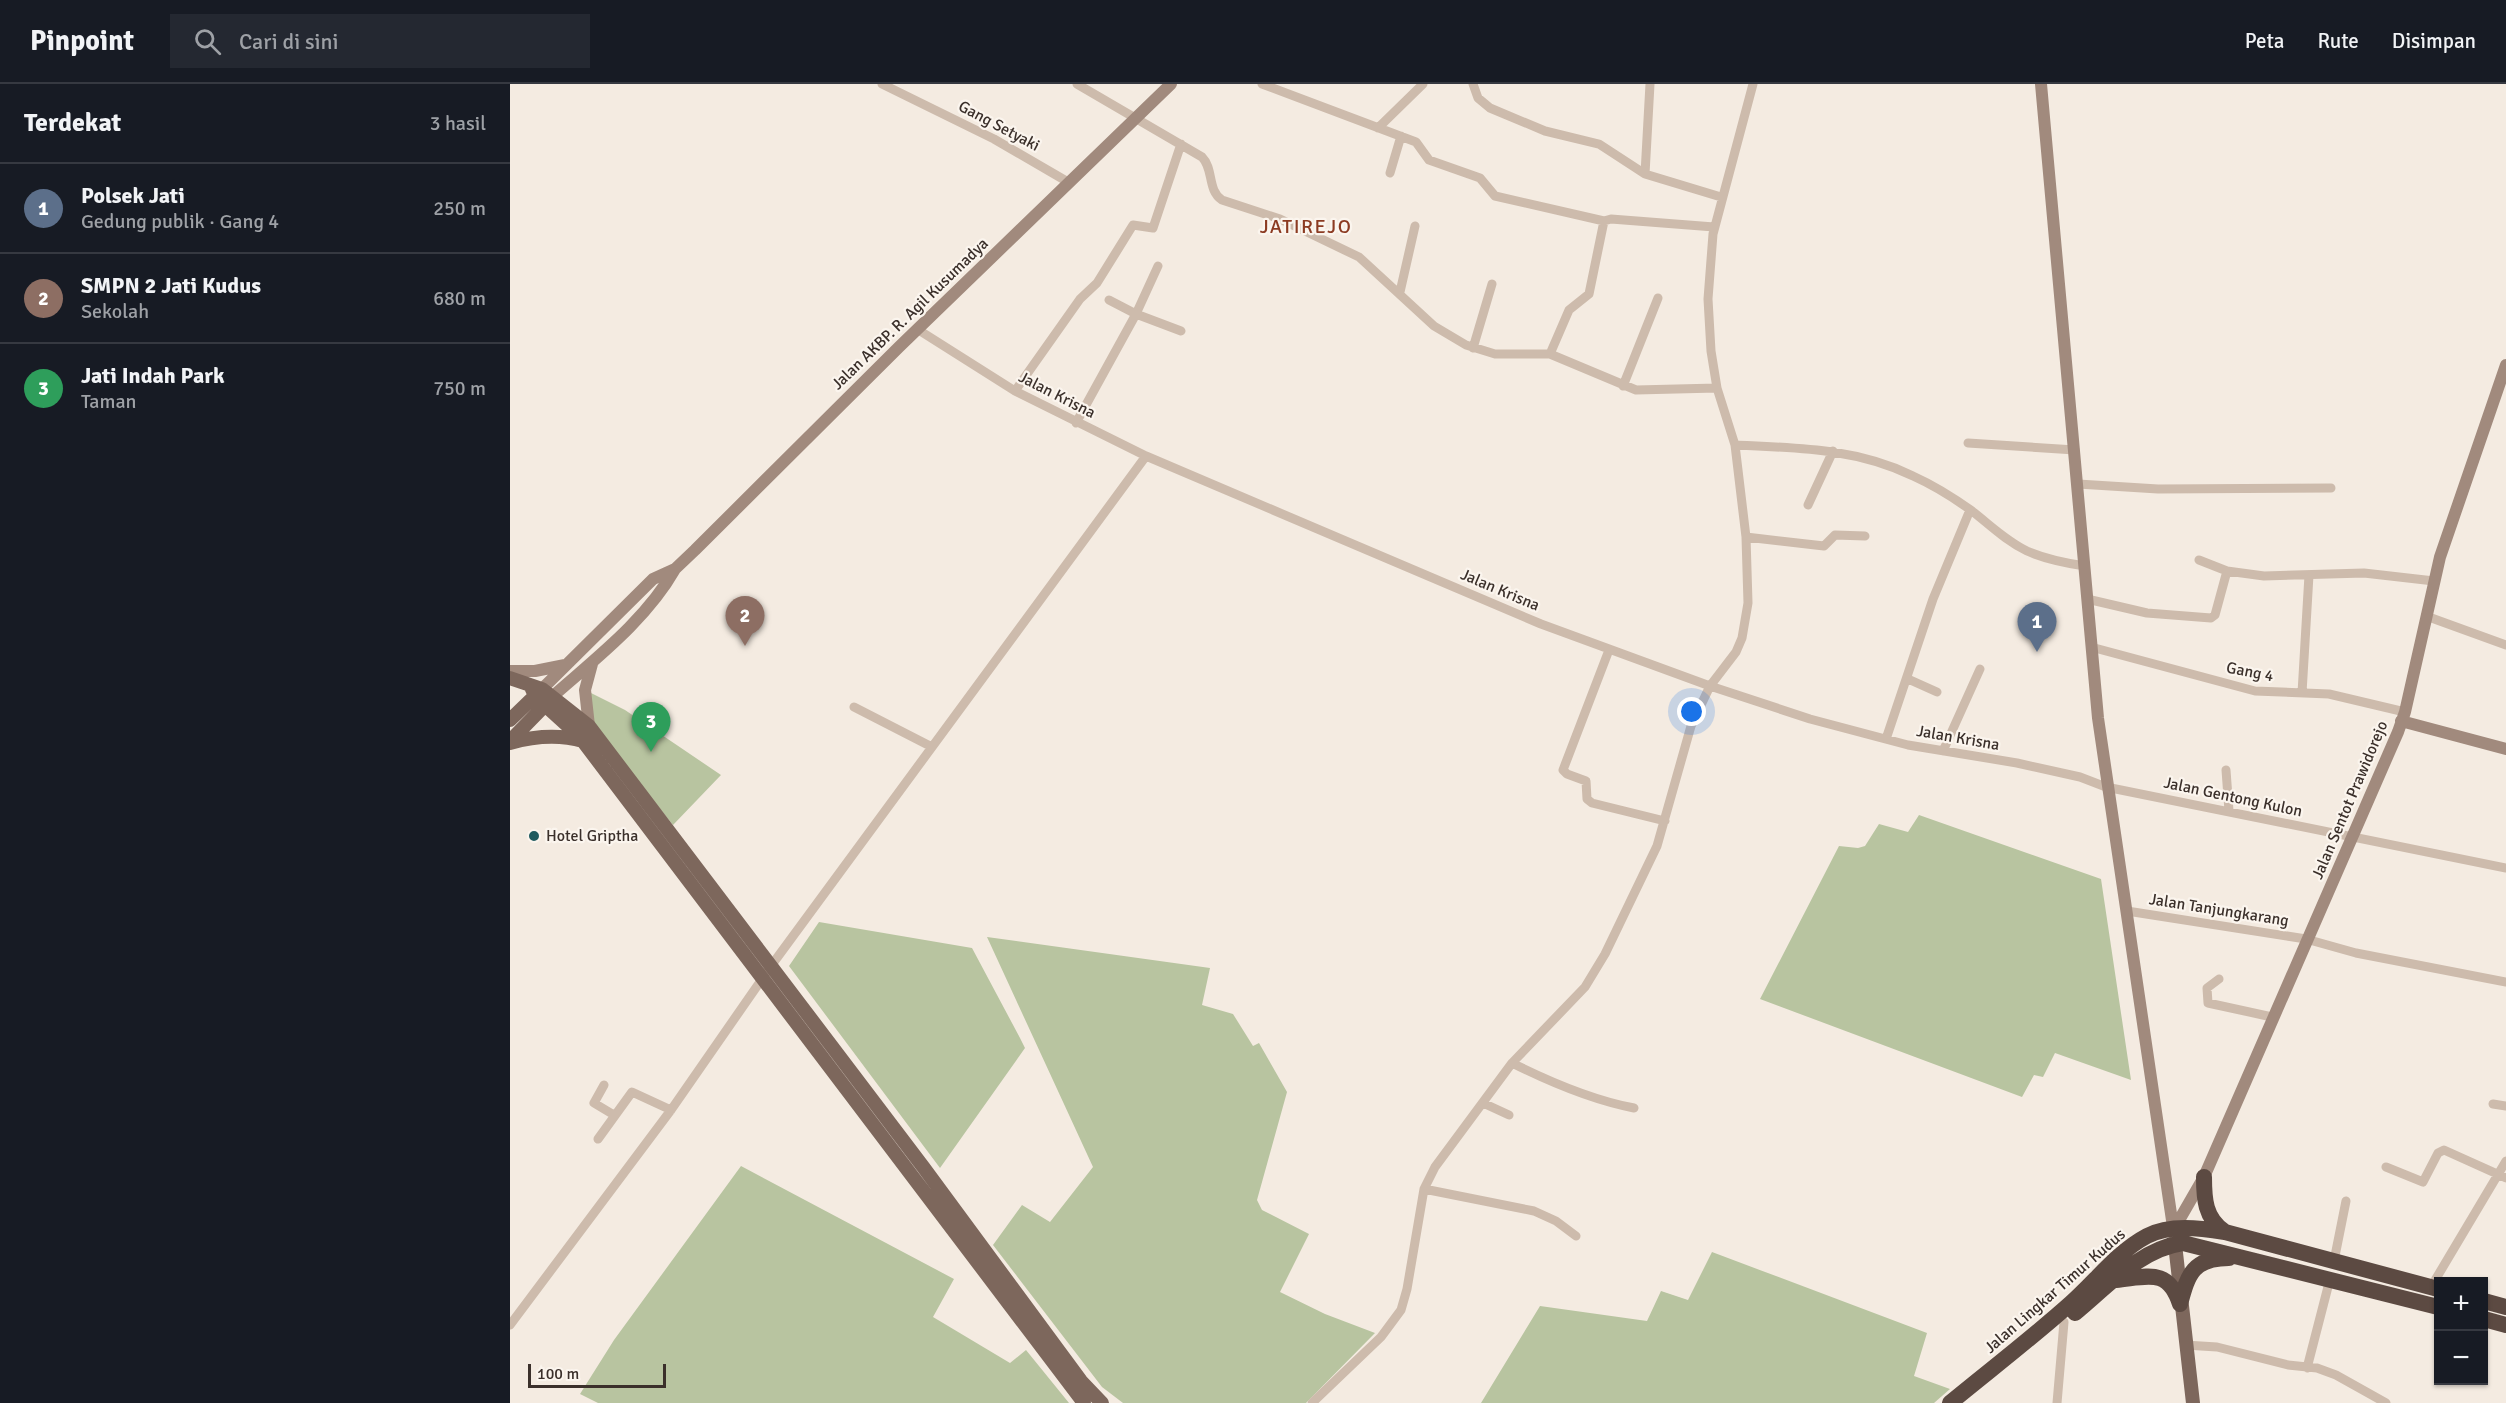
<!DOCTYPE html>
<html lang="id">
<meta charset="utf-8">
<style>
body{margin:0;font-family:Signika,sans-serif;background:#242831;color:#f1f3f6}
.controls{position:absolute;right:18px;bottom:18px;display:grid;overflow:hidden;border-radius:0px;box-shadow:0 2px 4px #0004}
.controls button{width:54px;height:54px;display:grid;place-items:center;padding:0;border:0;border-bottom:2px solid #363941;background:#171b24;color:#f1f3f6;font:30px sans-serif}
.scale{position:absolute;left:18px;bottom:15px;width:138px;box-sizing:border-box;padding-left:6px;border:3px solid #3b302b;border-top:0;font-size:16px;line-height:21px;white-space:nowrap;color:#3b302b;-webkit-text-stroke:4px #fbf5ee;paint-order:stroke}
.you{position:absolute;left:1182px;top:628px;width:21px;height:21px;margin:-15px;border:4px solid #fff;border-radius:50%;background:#1a73e8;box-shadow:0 0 0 9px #1a73e833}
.badge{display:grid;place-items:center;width:39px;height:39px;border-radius:50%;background:#92aeb2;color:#fff;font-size:20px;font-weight:700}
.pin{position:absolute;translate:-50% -50px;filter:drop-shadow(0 2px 3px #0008)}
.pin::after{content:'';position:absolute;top:32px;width:21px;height:18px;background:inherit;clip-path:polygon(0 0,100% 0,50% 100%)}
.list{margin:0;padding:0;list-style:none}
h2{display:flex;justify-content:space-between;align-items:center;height:78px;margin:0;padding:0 24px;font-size:26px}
h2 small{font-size:20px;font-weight:400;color:#9ea1a6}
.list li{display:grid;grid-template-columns:39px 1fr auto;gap:18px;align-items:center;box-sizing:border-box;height:90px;padding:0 24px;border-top:2px solid #363941}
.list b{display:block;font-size:22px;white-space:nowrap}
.list p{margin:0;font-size:20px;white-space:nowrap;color:#9ea1a6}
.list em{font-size:20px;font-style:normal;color:#9ea1a6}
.icon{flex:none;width:33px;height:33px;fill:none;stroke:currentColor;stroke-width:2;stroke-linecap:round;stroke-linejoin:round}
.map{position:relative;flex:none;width:1996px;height:1319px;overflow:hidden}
header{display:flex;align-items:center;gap:36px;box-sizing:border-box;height:84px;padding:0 30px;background:#171b24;border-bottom:2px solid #363941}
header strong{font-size:28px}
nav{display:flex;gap:33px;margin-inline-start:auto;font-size:21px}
.search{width:420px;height:54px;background:#242831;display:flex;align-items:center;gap:15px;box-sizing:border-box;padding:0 21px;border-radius:0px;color:#9ea1a6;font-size:22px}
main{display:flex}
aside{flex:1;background:#171b24}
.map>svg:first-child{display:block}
.green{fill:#b8c4a0}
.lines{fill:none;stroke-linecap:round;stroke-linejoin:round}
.street{stroke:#cdbbac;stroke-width:9}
.secondary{stroke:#a18a7d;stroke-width:12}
.primary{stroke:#7d675c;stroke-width:14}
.highway{stroke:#5c4a42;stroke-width:16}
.poi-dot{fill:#1f5a5e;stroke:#fbf5ee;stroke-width:2}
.labels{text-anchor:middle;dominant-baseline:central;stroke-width:4.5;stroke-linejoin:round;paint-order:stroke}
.street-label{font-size:16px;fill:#3b302b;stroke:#fbf5ee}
.poi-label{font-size:16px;fill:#3b302b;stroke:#fbf5ee;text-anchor:start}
.quarter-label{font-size:20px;letter-spacing:1.5px;fill:#8c3b22;stroke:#fbf5ee}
</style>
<header>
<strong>Pinpoint</strong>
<div class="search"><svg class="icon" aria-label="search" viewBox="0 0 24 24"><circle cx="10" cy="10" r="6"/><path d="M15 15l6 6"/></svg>Cari di sini</div>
<nav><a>Peta</a><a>Rute</a><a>Disimpan</a></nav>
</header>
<main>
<aside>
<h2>Terdekat<small>3 hasil</small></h2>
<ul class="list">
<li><span class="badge" style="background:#5c6f8a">1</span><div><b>Polsek Jati</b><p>Gedung publik · Gang 4</p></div><em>250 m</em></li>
<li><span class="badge" style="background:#8d6e63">2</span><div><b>SMPN 2 Jati Kudus</b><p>Sekolah</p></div><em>680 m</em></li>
<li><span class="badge" style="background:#2e9e5b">3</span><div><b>Jati Indah Park</b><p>Taman</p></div><em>750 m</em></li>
</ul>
</aside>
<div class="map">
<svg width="1996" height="1319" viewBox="0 0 1996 1319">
<rect width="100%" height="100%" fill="#f4ebe1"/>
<!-- green -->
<path class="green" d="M81 609 115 626 211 691 163 741 86 645 78 625Z
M1409 731 1591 795 1621 996 1545 969 1533 993 1524 991 1512 1013 1250 915 1329 762 1348 764 1355 762 1369 740 1398 748Z
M309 838 462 864 510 954 515 964 430 1084 279 882Z
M477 853 700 884 692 921 723 930 743 962 749 959 777 1008 747 1116 752 1126 799 1150 770 1208 815 1230 865 1249 796 1319H613L592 1303 483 1161 512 1121 540 1138 583 1083Z
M231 1082 444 1195 423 1233 500 1279 516 1266 559 1319H88L70 1310 104 1256Z
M1202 1168 1417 1249 1404 1292 1440 1305 1424 1319H971L1030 1222 1137 1237 1151 1207 1178 1216Z"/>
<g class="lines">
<!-- street -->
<path class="street" d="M372 0 484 55 558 98
M567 0 692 73C704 85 697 106 712 116L770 135 849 173 924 242 956 261 985 270H1040L1126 306 1207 304
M752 0 906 58 919 76 970 94 985 112 1094 137 1079 210 1059 226 1040 270
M963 0 968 14 980 24 1035 47 1089 60 1135 90 1211 113
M868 44 913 0
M880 89 891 52
M1135 90 1140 0
M1094 137 1101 135 1204 143
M890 208 905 142
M599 216 626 230 671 247
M407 245 505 307 636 372 1031 540 1200 602 1300 635 1398 661 1507 679 1570 693 1596 703 1996 784
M963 264 982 200
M1113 302 1148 214
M505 307 570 215 587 199 623 141 643 144 671 60
M566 339 626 230 648 182
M1458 359 1565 366
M1225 361C1287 364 1346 364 1403 392 1423 401 1444 414 1462 427 1480 441 1496 457 1517 467 1535 475 1555 479 1575 482
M1568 400 1648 405 1821 404
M1298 421 1323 367
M1236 453 1314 462 1325 451 1355 452
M1689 476 1717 487
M1577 515 1637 529 1701 534 1705 531 1717 487 1754 492 1854 489 1924 497
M1916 532 1996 561
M1581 563 1745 607 1819 610 1895 628
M1099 566 1053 686 1057 690 1076 697 1077 715 1082 719 1155 737
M1398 595 1427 608
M1792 609 1799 491
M344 623 422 663
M1376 655 1423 515 1460 426
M1433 667 1470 585
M1716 686 1719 727
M1617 827 1796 855 1846 869 1996 898
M1709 895 1697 904 1698 919 1762 933
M1002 979C1040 998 1082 1016 1124 1024
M94 1001 84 1019 104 1031
M973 1019 999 1031
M1983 1020 1996 1022
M88 1055 122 1008 161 1026
M1876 1083 1913 1098 1928 1069 1934 1066 1996 1094
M914 1105 1024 1127 1046 1137 1066 1152
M1824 1177 1836 1117
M1921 1203 1996 1077
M0 1241 161 1026 261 882 636 372
M1675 1261 1707 1263 1778 1281 1807 1284 1826 1291 1876 1319
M1797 1284 1820 1195
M802 1319 871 1253 891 1226 897 1205 914 1105 925 1083 1002 979 1075 903 1095 870 1147 762 1181 642 1200 602 1226 568 1232 554 1238 519 1236 453 1225 361 1207 304 1201 267 1198 215 1203 150 1243 0
M1547 1319 1554 1238"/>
<!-- secondary -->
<path class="secondary" d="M1531 0 1588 634 1664 1150
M0 587H25L55 581
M32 605 143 495 165 485 185 466 389 263 661 0
M43 612C86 574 136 536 165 485
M1891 637 1996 665
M79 642 75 606 82 580
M1664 1145 1694 1093 1888 648 1895 628 1930 473 1996 281"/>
<!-- primary -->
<path class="primary" d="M0 594 32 605 79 642 414 1084 571 1297 592 1319
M21 603 25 612 69 652 574 1319
M0 636 31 606
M0 657 42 614
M0 659C25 652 48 650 73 657
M1665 1160 1683 1319"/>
<!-- highway -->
<path class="highway" d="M1694 1093C1694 1115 1695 1134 1714 1147
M1606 1196C1637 1193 1658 1183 1670 1220
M1974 1217 1996 1223
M1670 1220C1678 1190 1683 1174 1719 1174
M1565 1229C1598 1202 1630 1165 1673 1159L1928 1223
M1974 1235 1996 1241
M1440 1319C1480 1286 1522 1254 1561 1219 1586 1197 1607 1168 1637 1152 1660 1140 1690 1144 1715 1148L1928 1205"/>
</g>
<!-- markers -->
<circle class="poi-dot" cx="24" cy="752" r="6"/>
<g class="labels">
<!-- street labels -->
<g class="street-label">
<text transform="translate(489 42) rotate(28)">Gang Setyaki</text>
<text transform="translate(400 230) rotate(-44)">Jalan AKBP. R. Agil Kusumadya</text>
<text transform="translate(547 311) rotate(27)">Jalan Krisna</text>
<text transform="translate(990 506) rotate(23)">Jalan Krisna</text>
<text transform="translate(1740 588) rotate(11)">Gang 4</text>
<text transform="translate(1448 654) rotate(10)">Jalan Krisna</text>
<text transform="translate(1723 713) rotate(12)">Jalan Gentong Kulon</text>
<text transform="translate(1840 716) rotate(-67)">Jalan Sentot Prawidorejo</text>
<text transform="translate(1709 826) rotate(9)">Jalan Tanjungkarang</text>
<text transform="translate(1545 1207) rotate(-41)">Jalan Lingkar Timur Kudus</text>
</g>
<!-- poi labels -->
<g class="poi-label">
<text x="36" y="752">Hotel Griptha</text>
</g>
<!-- quarter labels -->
<g class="quarter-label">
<text x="796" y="142">JATIREJO</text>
</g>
</g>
</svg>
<div class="controls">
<button>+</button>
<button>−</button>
</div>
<div class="scale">100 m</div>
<div class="you"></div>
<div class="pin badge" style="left:1527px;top:568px;background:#5c6f8a">1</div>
<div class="pin badge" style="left:235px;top:562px;background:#8d6e63">2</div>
<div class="pin badge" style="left:141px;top:668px;background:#2e9e5b">3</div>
</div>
</main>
